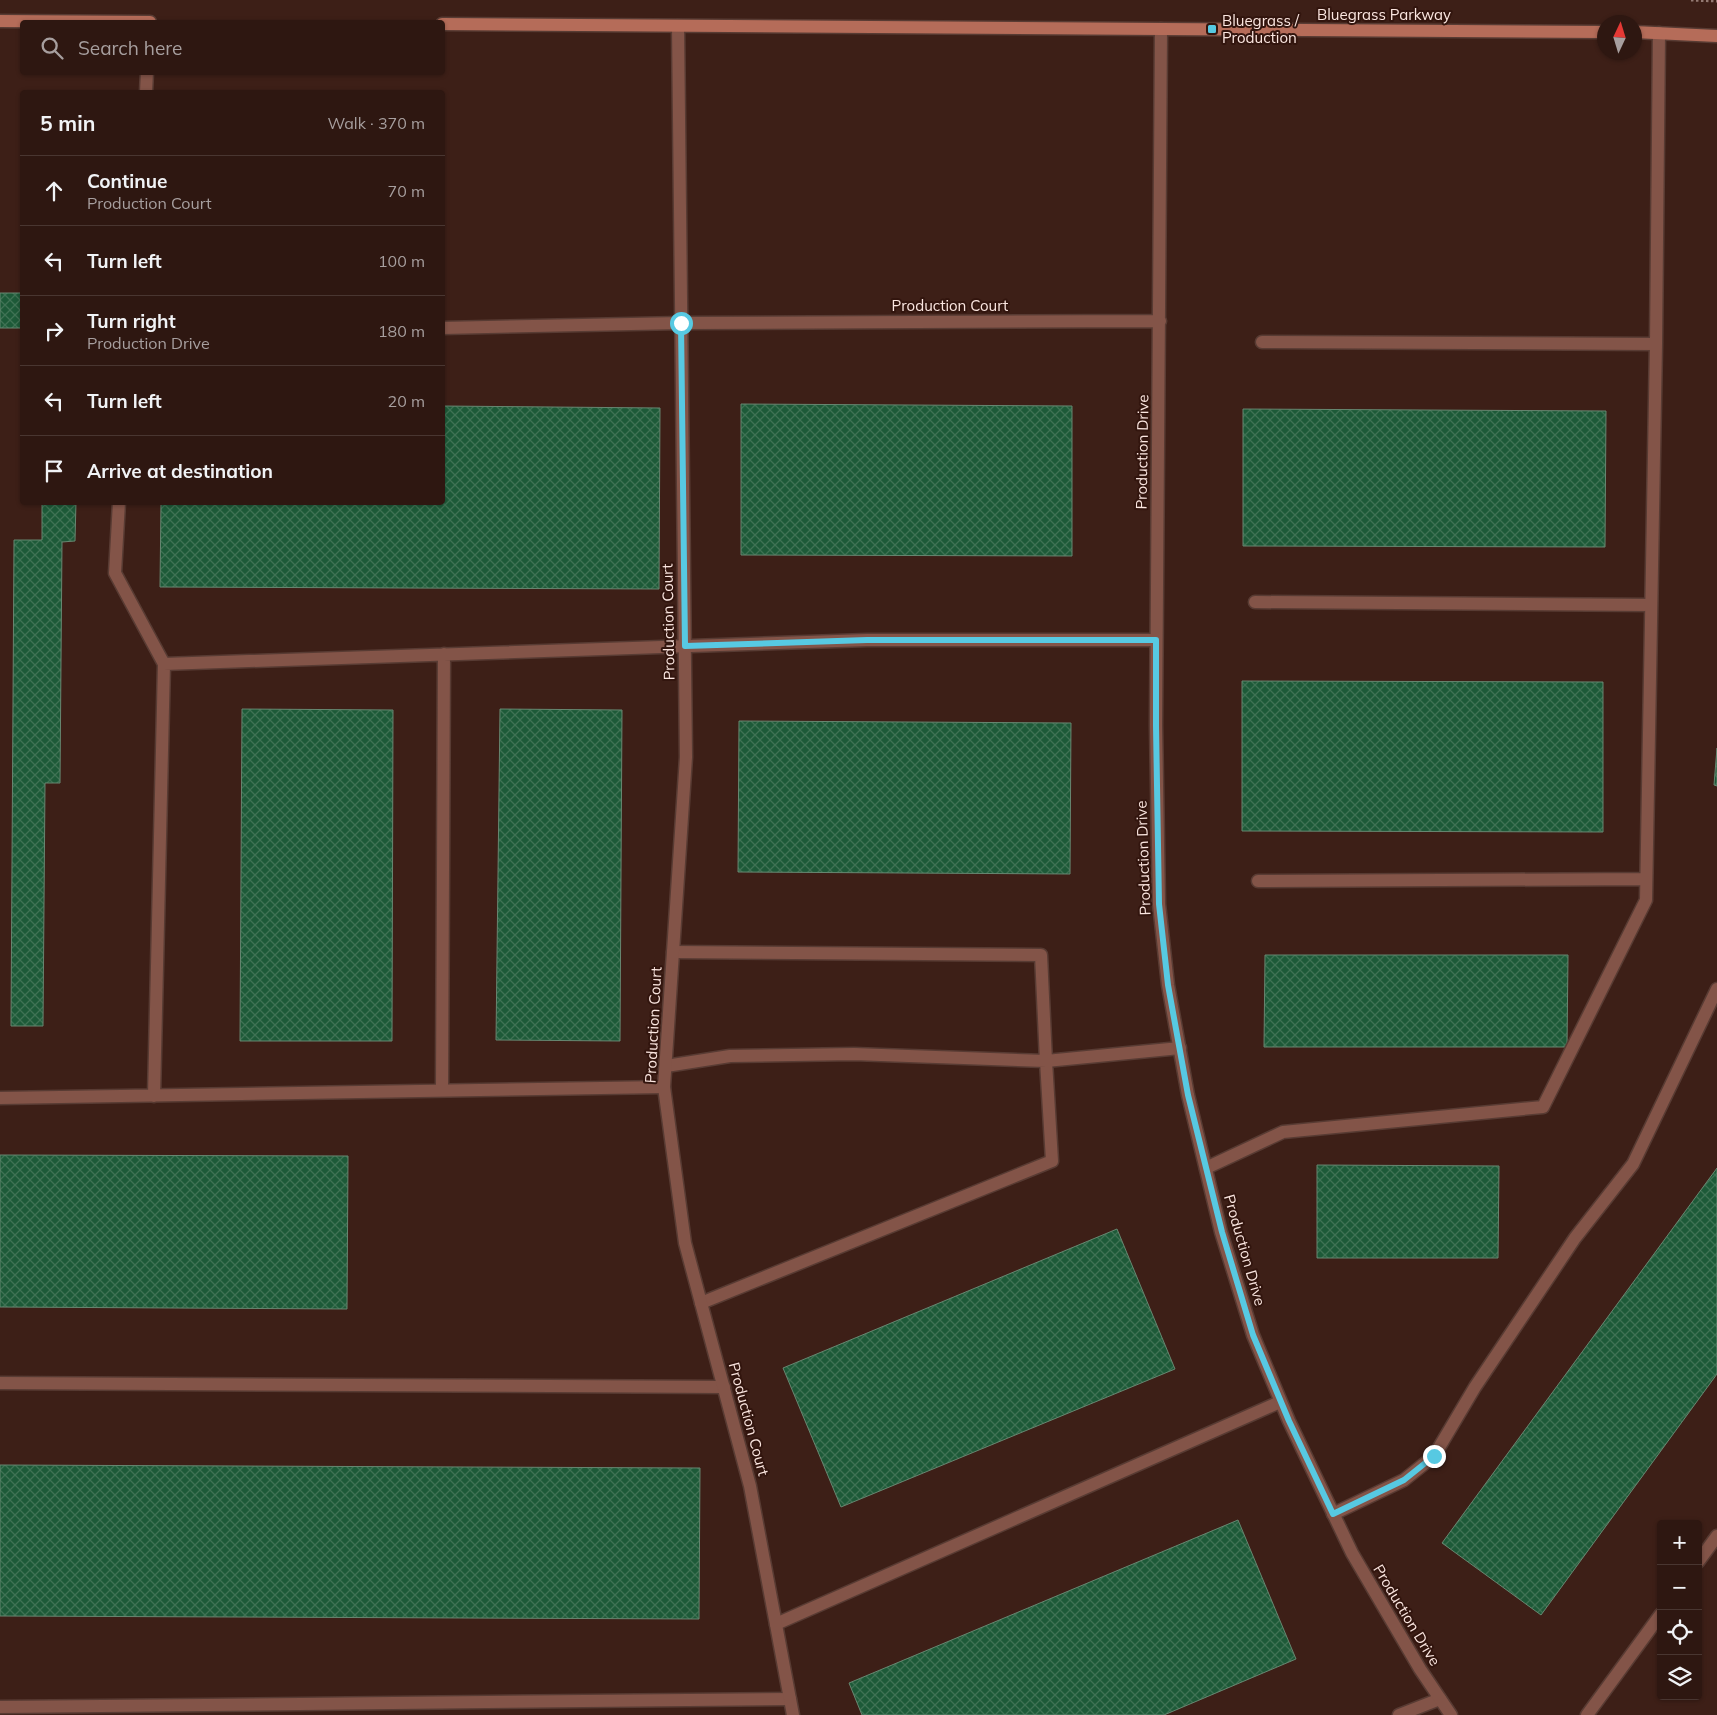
<!DOCTYPE html>
<meta charset="utf-8">
<style>
body{margin:0;font-family:Mulish,sans-serif;background:#3a241f;color:#f1f3f6}
.controls{position:absolute;right:15px;bottom:15px;display:grid;overflow:hidden;border-radius:5px;box-shadow:0 1px 4px #0004}
.controls button{width:45px;height:45px;display:grid;place-items:center;padding:0;border:0;border-bottom:1px solid #493631;background:#2e1711;color:#f1f3f6;font:25px sans-serif}
.compass{position:absolute;left:1597px;top:15px;width:45px;height:45px;border-radius:50%;background:#2e1711;box-shadow:0 1px 4px #0004;rotate:4deg}
.stop{position:absolute;width:15px;height:15px;margin:-11px;border:4px solid #57c9e2;border-radius:50%;background:#fff}
.stop.end{background:#57c9e2;border-color:#fff;box-shadow:0 1px 5px #0008}
.list{margin:0;padding:0;list-style:none}
h2{display:flex;justify-content:space-between;align-items:center;height:65px;margin:0;padding:0 20px;font-size:21px}
h2 small{font-size:16px;font-weight:400;color:#a79f9f}
.list li{display:grid;grid-template-columns:32px 1fr auto;gap:15px;align-items:center;box-sizing:border-box;height:70px;padding:0 20px;border-top:1px solid #493631}
.list b{display:block;font-size:19px;white-space:nowrap}
.list p{margin:0;font-size:16px;white-space:nowrap;color:#a79f9f}
.list em{font-size:16px;font-style:normal;color:#a79f9f}
.icon{flex:none;width:28px;height:28px;fill:none;stroke:currentColor;stroke-width:2;stroke-linecap:round;stroke-linejoin:round}
.map{position:relative;flex:none;width:1717px;height:1715px;overflow:hidden}
.search{position:absolute;background:#2e1711;box-shadow:0 1px 4px #0004;left:20px;top:20px;width:425px;height:55px;display:flex;align-items:center;gap:12px;box-sizing:border-box;padding:0 18px;border-radius:5px;color:#a79f9f;font-size:19px}
.panel{position:absolute;background:#2e1711;box-shadow:0 1px 4px #0004;left:20px;top:90px;width:425px;height:415px;border-radius:5px}
.map>svg:first-child{display:block}
.building{fill:url(#building-cross-hatch);stroke:#678771}
.lines{fill:none;stroke-linecap:round;stroke-linejoin:round}
.lane-casing{stroke:#583b33;stroke-width:15}
.street-casing{stroke:#583b33;stroke-width:15}
.secondary-casing{stroke:#583b33;stroke-width:15}
.path{stroke:#947a73;stroke-width:3;stroke-dasharray:2.5 2.5;stroke-linecap:butt}
.lane{stroke:#835448;stroke-width:12}
.street{stroke:#835448;stroke-width:12}
.secondary{stroke:#b56c59;stroke-width:12}
.route{stroke:#57c9e2;stroke-width:6}
.poi-dot{fill:#57c9e2;stroke:#32150e;stroke-width:2}
.labels{text-anchor:middle;dominant-baseline:central;stroke-width:4;stroke-linejoin:round;paint-order:stroke}
.street-label{font-size:15px;fill:#fbe6e0;stroke:#32150e}
.poi-label{font-size:15px;fill:#fbe6e0;stroke:#32150e;text-anchor:start}
</style>
<div class="map">
<svg width="1717" height="1715" viewBox="0 0 1717 1715">
<defs>
<pattern id="building-cross-hatch" width="8" height="8" patternUnits="userSpaceOnUse" patternTransform="scale(1.25)"><rect width="8" height="8" fill="#1d5a38"/><path d="M0 0l8 8M0 8l8-8" fill="none" stroke="#3f7254"/></pattern>
</defs>
<rect width="100%" height="100%" fill="#3d1f17"/>
<!-- building -->
<path class="building" d="M0 293H22V328H0Z
M741 404 1072 406V556L741 555Z
M442 406 660 408 659 589 160 587 161 502H442Z
M1243 409 1606 411 1605 547 1243 546Z
M42 502H76L75 541 62 542 60 783H45L43 1026H11L14 540H42Z
M1242 681 1603 682V832L1242 831Z
M242 709 393 710 392 1041H240Z
M500 709 622 710 620 1041 496 1040Z
M739 721 1071 723 1070 874 738 872Z
M1717 748V786L1714 785Z
M1265 955H1568L1567 1047H1264Z
M0 1155 348 1156 347 1309 0 1307Z
M1317 1165 1499 1166 1498 1258H1317Z
M1717 1168V1374L1541 1615 1442 1543Z
M1117 1229 1175 1369 841 1507 783 1368Z
M0 1465 700 1468 699 1619 0 1616Z
M1238 1520 1296 1659 1164 1715H862L849 1683Z"/>
<g class="lines">
<!-- lane casing -->
<g class="lane-casing">
<path id="lane" d="M146 92 147 72
M442 328 681 323
M1262 342 1656 344
M119 502 115 573 164 664
M1255 602 1651 605
M1258 881 1646 879
M673 952 1041 955 1046 1061 1180 1048
M666 1066 730 1056 854 1054 1046 1061 1052 1161 701 1303
M442 1090 444 654
M154 1096 164 664 867 640H1156
M0 1098 664 1087
M1206 1168 1283 1132 1543 1107 1646 900 1656 344 1659 33
M0 1383 724 1387
M1333 1514 1404 1480 1434 1456 1475 1387 1575 1238 1633 1164 1717 989
M1698 1562 1717 1536
M776 1624 1280 1402
M0 1707 790 1699
M1399 1715 1440 1699
M1587 1715 1661 1614"/>
</g>
<!-- street casing -->
<g class="street-casing">
<path id="street" d="M678 26 686 757 664 1087 685 1243 750 1486 793 1715
M1161 29 1156 725 1159 904 1168 985 1188 1095 1221 1232 1253 1335 1289 1421 1352 1553 1420 1669 1451 1715
M681 323 1160 321"/>
</g>
<!-- secondary casing -->
<g class="secondary-casing">
<path id="secondary" d="M0 21 150 22
M442 24 1604 32
M1634 32 1717 36"/>
</g>
<!-- path -->
<path class="path" d="M1691 0 1717 1"/>
<!-- lane -->
<use href="#lane" class="lane"/>
<!-- street -->
<use href="#street" class="street"/>
<!-- secondary -->
<use href="#secondary" class="secondary"/>
</g>
<g class="lines">
<!-- route -->
<path class="route" d="M681 323 685 646 867 640H1156V726L1159 904 1168 985 1188 1095 1222 1232 1253 1335 1289 1421 1333 1514 1404 1480 1434 1456"/>
</g>
<!-- markers -->
<rect class="poi-dot" x="1207" y="24" width="10" height="10" rx="2.5"/>
<g class="labels">
<!-- street labels -->
<g class="street-label">
<text x="1384" y="14">Bluegrass Parkway</text>
<text x="950" y="305">Production Court</text>
<text transform="translate(1142 452) rotate(-89)">Production Drive</text>
<text transform="translate(668 622) rotate(-91)">Production Court</text>
<text transform="translate(1143 858) rotate(-92)">Production Drive</text>
<text transform="translate(653 1025) rotate(-87)">Production Court</text>
<text transform="translate(1245 1250) rotate(74)">Production Drive</text>
<text transform="translate(749 1419) rotate(75)">Production Court</text>
<text transform="translate(1407 1615) rotate(59)">Production Drive</text>
</g>
<!-- poi labels -->
<g class="poi-label">
<text x="1222" y="20">Bluegrass /<tspan x="1222" dy="17">Production</tspan></text>
</g>
</g>
</svg>
<div class="controls">
<button>+</button>
<button>−</button>
<button><svg class="icon" aria-label="locate" viewBox="0 0 24 24"><circle cx="12" cy="12" r="6"/><path d="M12 2v4M12 18v4M2 12h4M18 12h4"/></svg></button>
<button><svg class="icon" aria-label="layers" viewBox="0 0 24 24"><path d="M12 4l9 5-9 5-9-5zM3 14l9 5 9-5"/></svg></button>
</div>
<svg class="compass" viewBox="-18 -18 36 36"><path d="M0-13l5 13h-10z" fill="#e53935"/><path d="M0 13l5-13h-10z" fill="#a79f9f"/></svg>
<div class="stop" style="left:681px;top:323px"></div>
<div class="stop end" style="left:1434px;top:1456px"></div>
<div class="search"><svg class="icon" aria-label="search" viewBox="0 0 24 24"><circle cx="10" cy="10" r="6"/><path d="M15 15l6 6"/></svg>Search here</div>
<section class="panel">
<h2>5 min<small>Walk · 370 m</small></h2>
<ul class="list">
<li><svg class="icon" aria-label="ahead" viewBox="0 0 24 24"><path d="M12 20V5M6 11l6-6 6 6"/></svg><div><b>Continue</b><p>Production Court</p></div><em>70 m</em></li>
<li><svg class="icon" aria-label="left" viewBox="0 0 24 24"><path d="M17 20v-9H6M10 6l-5 5 5 5"/></svg><div><b>Turn left</b></div><em>100 m</em></li>
<li><svg class="icon" aria-label="right" viewBox="0 0 24 24"><path d="M7 20v-9h11M14 6l5 5-5 5"/></svg><div><b>Turn right</b><p>Production Drive</p></div><em>180 m</em></li>
<li><svg class="icon" aria-label="left" viewBox="0 0 24 24"><path d="M17 20v-9H6M10 6l-5 5 5 5"/></svg><div><b>Turn left</b></div><em>20 m</em></li>
<li><svg class="icon" aria-label="arrive" viewBox="0 0 24 24"><path d="M6 21V4h12l-3 4 3 4H6"/></svg><div><b>Arrive at destination</b></div></li>
</ul>
</section>
</div>
